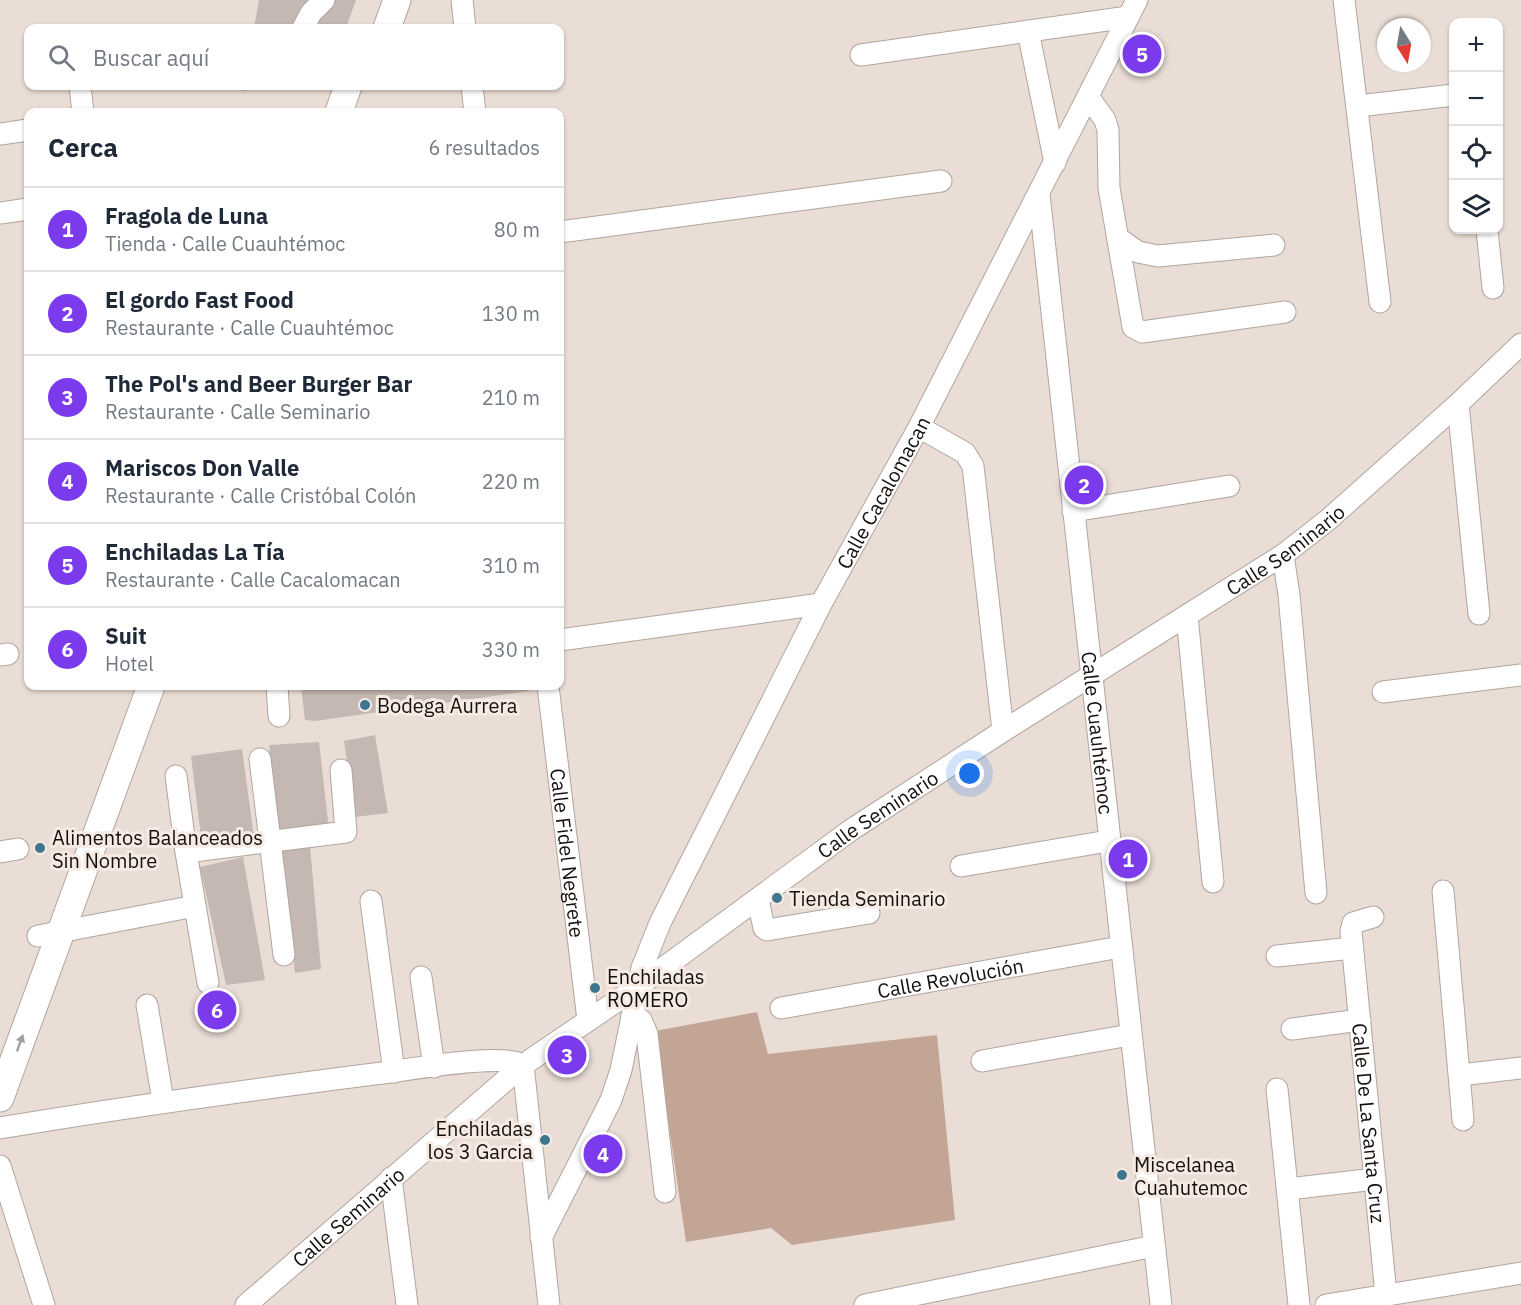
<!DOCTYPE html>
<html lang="es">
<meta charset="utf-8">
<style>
body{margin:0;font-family:"IBM Plex Sans",sans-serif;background:#f2f2f3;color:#1f2937}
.controls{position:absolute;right:18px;top:18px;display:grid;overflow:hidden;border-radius:12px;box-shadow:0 2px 4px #0004}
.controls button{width:54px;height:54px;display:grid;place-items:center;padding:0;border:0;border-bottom:2px solid #e0e1e3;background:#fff;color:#1f2937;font:30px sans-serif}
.compass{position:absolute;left:1377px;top:18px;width:54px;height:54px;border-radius:50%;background:#fff;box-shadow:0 2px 4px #0004;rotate:169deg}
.you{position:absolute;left:970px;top:774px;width:21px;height:21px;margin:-15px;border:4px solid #fff;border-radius:50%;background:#1a73e8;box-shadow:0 0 0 9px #1a73e833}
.badge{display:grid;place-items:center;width:39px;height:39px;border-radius:50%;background:#7c3aed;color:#fff;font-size:20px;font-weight:700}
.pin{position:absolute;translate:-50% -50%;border:3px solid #fff;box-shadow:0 2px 6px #0006}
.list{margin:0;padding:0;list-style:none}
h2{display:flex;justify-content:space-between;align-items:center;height:78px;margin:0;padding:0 24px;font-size:26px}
h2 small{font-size:20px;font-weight:400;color:#747a83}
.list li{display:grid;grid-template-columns:39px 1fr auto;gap:18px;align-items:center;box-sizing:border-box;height:84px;padding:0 24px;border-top:2px solid #e0e1e3}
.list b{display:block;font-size:22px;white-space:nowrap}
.list p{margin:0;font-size:20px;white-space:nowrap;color:#747a83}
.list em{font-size:20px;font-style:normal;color:#747a83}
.icon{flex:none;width:33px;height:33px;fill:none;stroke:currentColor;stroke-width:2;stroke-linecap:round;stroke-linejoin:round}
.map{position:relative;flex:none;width:1521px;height:1305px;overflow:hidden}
.search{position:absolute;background:#fff;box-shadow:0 2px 4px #0004;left:24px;top:24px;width:540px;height:66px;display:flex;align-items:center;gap:15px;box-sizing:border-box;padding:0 21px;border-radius:12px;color:#747a83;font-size:22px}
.panel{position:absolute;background:#fff;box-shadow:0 2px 4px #0004;left:24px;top:108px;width:540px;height:582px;border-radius:12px}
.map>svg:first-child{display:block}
.green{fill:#c3a596}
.building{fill:#c5b8b2}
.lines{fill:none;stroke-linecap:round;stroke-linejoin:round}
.minor-casing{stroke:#b1a59f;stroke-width:23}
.major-casing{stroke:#b1a59f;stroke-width:29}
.minor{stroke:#fff;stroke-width:21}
.major{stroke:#fff;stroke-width:27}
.oneway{fill:#a19f9f}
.poi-dot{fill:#3c778f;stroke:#f7eae3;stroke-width:2}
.labels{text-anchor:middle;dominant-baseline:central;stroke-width:6;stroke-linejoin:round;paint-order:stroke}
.street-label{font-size:20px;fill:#14100e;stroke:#f7eae3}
.poi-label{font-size:20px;fill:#14100e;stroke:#f7eae3;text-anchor:start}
</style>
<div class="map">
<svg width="1521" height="1305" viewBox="0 0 1521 1305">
<rect width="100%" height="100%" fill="#eaddd6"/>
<!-- green -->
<path class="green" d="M757 1012 768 1054 937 1035 955 1220 792 1245 771 1228 686 1242 655 1031Z"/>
<!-- building -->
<path class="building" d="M259 0H356L346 28H254Z
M243 86H278L279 87 242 91Z
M301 686H529V691L315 721 305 720Z
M375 735 388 813 355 817 344 741Z
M319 742 329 830 279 837 269 745Z
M242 749 254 837 202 845 191 756Z
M310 846 321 969 295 973 282 849Z
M243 857 265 980 226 985 200 867Z"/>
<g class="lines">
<!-- minor casing -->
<g class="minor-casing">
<g id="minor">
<path d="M462 0 465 28"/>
<path d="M1344 0 1380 302"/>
<path d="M303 28 311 13 324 0"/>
<path d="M1028 31 1055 163"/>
<path d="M861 55 1128 17"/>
<path d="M80 86 83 112"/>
<path d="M472 86 475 112"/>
<path d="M1089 98 1105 120 1108 130 1109 188 1133 327 1142 332 1285 312"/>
<path d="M1358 106 1454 95"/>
<path d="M0 134 28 130"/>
<path id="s1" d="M1039 194 1161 1305"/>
<path d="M0 213 28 209"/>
<path d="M1487 230 1493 288"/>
<path d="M560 232 941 181"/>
<path d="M1118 238 1138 252 1158 256 1274 245"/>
<path d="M1458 404 1479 614"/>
<path d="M919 427 965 453 973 466 1003 731"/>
<path d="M1073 511 1229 486"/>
<path d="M1283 555 1289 595 1316 893"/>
<path d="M1187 616 1213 882"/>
<path d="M560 640 821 604"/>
<path d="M0 655 8 654"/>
<path d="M277 686 279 716"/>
<path id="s2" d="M548 686 588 1020"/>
<path d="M1383 692 1521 675"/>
<path d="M260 759 284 955"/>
<path d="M176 776 186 852"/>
<path d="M0 852 18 849"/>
<path d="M961 866 1108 841"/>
<path d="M1443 891 1463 1120"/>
<path d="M758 900 764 928 767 930 869 913"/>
<path d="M371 901 394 1072"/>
<path id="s3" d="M1373 917 1353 923 1351 931 1386 1295"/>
<path d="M38 936 195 906"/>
<path d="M1277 956 1352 948"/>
<path d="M421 977 434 1067"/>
<path d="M208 983 186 852 346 832 341 770"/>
<path d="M147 1005 163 1101"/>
<path id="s4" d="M781 1008 1120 947"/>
<path d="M632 1016 641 1020 647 1034 665 1192"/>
<path d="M1292 1029 1360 1020"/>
<path d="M982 1061 1130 1035"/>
<path d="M523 1065 549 1305"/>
<path d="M1460 1075 1521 1068"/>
<path d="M1277 1089 1299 1305"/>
<path d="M0 1128C124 1107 249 1090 374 1074 403 1071 502 1052 523 1065"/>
<path d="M0 1166 44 1305"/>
<path d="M391 1178 407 1305"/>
<path d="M1288 1189 1375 1179"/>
<path id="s5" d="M541 1238 611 1100 621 1070 642 968 660 923 821 604 919 427 1137 0"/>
<path id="s6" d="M246 1305 523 1065 636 988 851 830 1003 731 1283 555 1329 519 1458 404 1521 344"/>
<path d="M865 1305 1154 1246"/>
<path d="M1326 1305 1521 1273"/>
</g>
</g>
<!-- major casing -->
<g class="major-casing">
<path id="major" d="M387 28 397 0
M339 112 348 86
M0 1098 151 686"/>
</g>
<!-- minor -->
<use href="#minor" class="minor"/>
<!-- major -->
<use href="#major" class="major"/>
</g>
<!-- one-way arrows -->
<defs><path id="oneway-solid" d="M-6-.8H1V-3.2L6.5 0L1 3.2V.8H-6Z" transform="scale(1.5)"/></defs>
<use class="oneway" href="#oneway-solid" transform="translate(20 1043) rotate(-70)"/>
<!-- markers -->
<g class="poi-dot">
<circle cx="365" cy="705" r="6"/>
<circle cx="40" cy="848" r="6"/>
<circle cx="777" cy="898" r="6"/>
<circle cx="595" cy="988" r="6"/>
<circle cx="545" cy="1140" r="6"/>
<circle cx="1122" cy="1175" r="6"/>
</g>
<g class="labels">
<!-- street labels -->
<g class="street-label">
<text stroke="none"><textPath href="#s5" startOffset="824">Calle Cacalomacan</textPath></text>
<text stroke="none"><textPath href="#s6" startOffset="1287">Calle Seminario</textPath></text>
<text stroke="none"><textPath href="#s1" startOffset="542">Calle Cuauhtémoc</textPath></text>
<text stroke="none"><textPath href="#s6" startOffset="801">Calle Seminario</textPath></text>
<text stroke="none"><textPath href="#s2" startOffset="168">Calle Fidel Negrete</textPath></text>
<text stroke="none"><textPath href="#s4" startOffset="172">Calle Revolución</textPath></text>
<text stroke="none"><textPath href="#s3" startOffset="222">Calle De La Santa Cruz</textPath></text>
<text stroke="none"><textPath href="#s6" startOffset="135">Calle Seminario</textPath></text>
</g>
<!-- poi labels -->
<g class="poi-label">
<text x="377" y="705">Bodega Aurrera</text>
<text x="52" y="837">Alimentos Balanceados<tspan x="52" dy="23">Sin Nombre</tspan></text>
<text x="789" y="898">Tienda Seminario</text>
<text x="607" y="976">Enchiladas<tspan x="607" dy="23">ROMERO</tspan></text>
<text x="533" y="1128" text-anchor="end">Enchiladas<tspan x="533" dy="23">los 3 Garcia</tspan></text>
<text x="1134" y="1164">Miscelanea<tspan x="1134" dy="23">Cuahutemoc</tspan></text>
</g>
</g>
</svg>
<div class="controls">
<button>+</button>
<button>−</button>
<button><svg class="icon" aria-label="locate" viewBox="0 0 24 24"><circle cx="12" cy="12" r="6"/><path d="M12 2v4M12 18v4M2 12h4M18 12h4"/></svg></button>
<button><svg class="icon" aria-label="layers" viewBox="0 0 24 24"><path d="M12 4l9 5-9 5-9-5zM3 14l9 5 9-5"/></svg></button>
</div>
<svg class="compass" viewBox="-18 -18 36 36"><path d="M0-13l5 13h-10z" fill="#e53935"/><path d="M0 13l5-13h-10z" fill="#747a83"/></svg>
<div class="you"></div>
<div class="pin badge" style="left:1128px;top:859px">1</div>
<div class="pin badge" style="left:1084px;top:485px">2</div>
<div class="pin badge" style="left:567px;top:1055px">3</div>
<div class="pin badge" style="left:603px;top:1154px">4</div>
<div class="pin badge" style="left:1142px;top:54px">5</div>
<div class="pin badge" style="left:217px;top:1010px">6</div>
<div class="search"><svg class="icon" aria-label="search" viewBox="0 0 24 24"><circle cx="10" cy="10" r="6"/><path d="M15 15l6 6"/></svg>Buscar aquí</div>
<section class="panel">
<h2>Cerca<small>6 resultados</small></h2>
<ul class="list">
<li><span class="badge">1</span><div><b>Fragola de Luna</b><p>Tienda · Calle Cuauhtémoc</p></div><em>80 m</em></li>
<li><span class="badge">2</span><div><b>El gordo Fast Food</b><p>Restaurante · Calle Cuauhtémoc</p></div><em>130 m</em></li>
<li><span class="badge">3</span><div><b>The Pol's and Beer Burger Bar</b><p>Restaurante · Calle Seminario</p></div><em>210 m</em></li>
<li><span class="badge">4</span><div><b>Mariscos Don Valle</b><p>Restaurante · Calle Cristóbal Colón</p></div><em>220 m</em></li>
<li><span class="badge">5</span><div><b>Enchiladas La Tía</b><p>Restaurante · Calle Cacalomacan</p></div><em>310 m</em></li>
<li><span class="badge">6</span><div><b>Suit</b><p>Hotel</p></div><em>330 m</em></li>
</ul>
</section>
</div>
